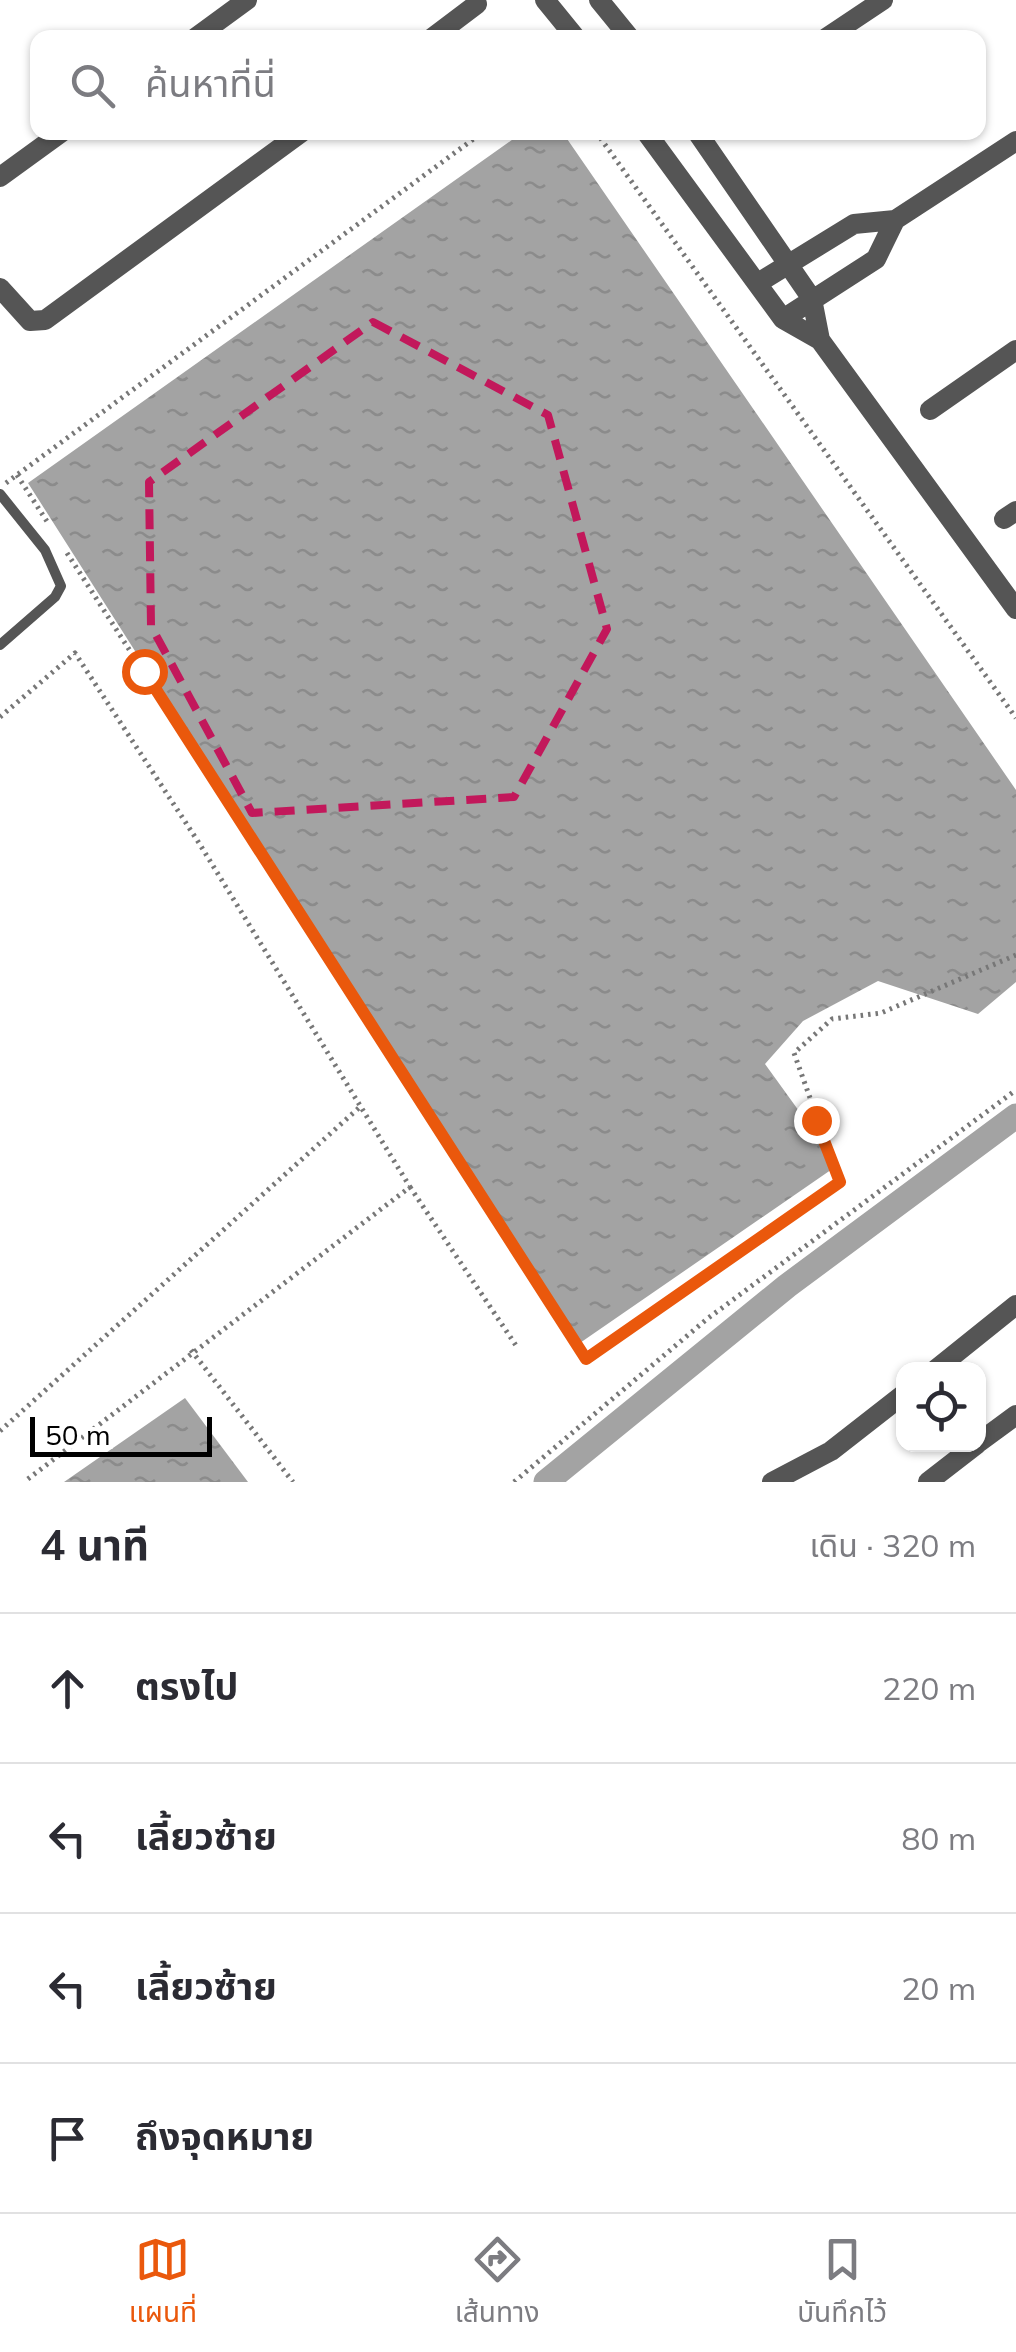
<!DOCTYPE html>
<html lang="th">
<meta charset="utf-8">
<style>
body{margin:0;font-family:Mulish,"Noto Sans Thai",sans-serif;background:#f2f2f3;color:#2b2b33}
.controls{position:absolute;right:30px;bottom:30px;display:grid;overflow:hidden;border-radius:20px;box-shadow:0 2px 8px #0004}
.controls button{width:90px;height:90px;display:grid;place-items:center;padding:0;border:0;border-bottom:2px solid #e1e1e2;background:#fff;color:#2b2b33;font:50px sans-serif}
.scale{position:absolute;left:30px;bottom:25px;width:182px;box-sizing:border-box;padding-left:10px;border:5px solid #000;border-top:0;font-size:28px;line-height:35px;white-space:nowrap;color:#000;-webkit-text-stroke:8px #fff;paint-order:stroke}
.stop{position:absolute;width:30px;height:30px;margin:-22px;border:8px solid #ea580c;border-radius:50%;background:#fff}
.stop.end{background:#ea580c;border-color:#fff;box-shadow:0 2px 10px #0008}
.list{margin:0;padding:0;list-style:none}
h2{display:flex;justify-content:space-between;align-items:center;height:130px;margin:0;padding:0 40px;font-size:42px}
h2 small{font-size:32px;font-weight:400;color:#7c7c81}
.list li{display:grid;grid-template-columns:65px 1fr auto;gap:30px;align-items:center;box-sizing:border-box;height:150px;padding:0 40px;border-top:2px solid #e1e1e2}
.list b{display:block;font-size:38px;white-space:nowrap}
.list em{font-size:32px;font-style:normal;color:#7c7c81}
.icon{flex:none;width:55px;height:55px;fill:none;stroke:currentColor;stroke-width:2;stroke-linecap:round;stroke-linejoin:round}
.map{position:relative;flex:none;width:1016px;height:1482px;overflow:hidden}
.search{position:absolute;background:#fff;box-shadow:0 2px 8px #0004;left:30px;right:30px;top:30px;height:110px;display:flex;align-items:center;gap:25px;box-sizing:border-box;padding:0 35px;border-radius:20px;color:#7c7c81;font-size:38px}
.sheet{height:730px;background:#fff}
nav{display:flex;justify-content:space-around;align-items:center;box-sizing:border-box;height:140px;border-top:2px solid #e1e1e2;background:#fff;font-size:28px;color:#7c7c81}
nav a{display:grid;justify-items:center;gap:5px}
nav .on{color:#ea580c}
.map>svg:first-child{display:block}
.water{fill:url(#water-ripples)}
.lines{fill:none;stroke-linecap:round;stroke-linejoin:round}
.canal{stroke:#a3a3a3;stroke-width:25}
.path{stroke:#777;stroke-width:5;stroke-dasharray:2.5 5;stroke-linecap:butt}
.service{stroke:#555;stroke-width:10}
.minor{stroke:#555;stroke-width:20}
.route{stroke:#ea580c;stroke-width:12}
.marked{fill:none;stroke:#c2185b;stroke-width:8;stroke-dasharray:20 12;stroke-linejoin:round}
</style>
<div class="map">
<svg width="1016" height="1482" viewBox="0 0 1016 1482">
<defs>
<pattern id="water-ripples" width="26" height="14" patternUnits="userSpaceOnUse" patternTransform="scale(2.5)"><rect width="26" height="14" fill="#a3a3a3"/><path d="M2 4q2-2 4 0t4 0M15 11q2-2 4 0t4 0" fill="none" stroke="#8b8b8b"/></pattern>
</defs>
<rect width="100%" height="100%" fill="#fff"/>
<!-- water -->
<path class="water" d="M523 132 563 133 1016 790V982L978 1014 878 981 803 1021 765 1064 838 1165 577 1345 28 483Z
M185 1398 248 1482H64Z"/>
<g class="lines">
<!-- canal -->
<path class="canal" d="M546 1482 787 1286 1016 1116"/>
<!-- path -->
<path class="path" d="M596 132 1016 718
M17 475 48 523
M6 483 483 132
M67 553 586 1359 840 1182 794 1053 832 1019 881 1013 1016 955
M0 717 75 653 199 843 410 1187 24 1482
M410 1187 517 1347
M191 1350 293 1482
M0 1431 361 1106
M514 1482 707 1319 1016 1090"/>
<!-- service -->
<path class="service" d="M0 494 45 550 61 586 55 597 0 645"/>
<!-- minor -->
<path class="minor" d="M545 0 576 38
M599 0 630 38
M195 38 247 0
M432 38 477 4
M826 38 883 0
M646 132 783 319 820 340
M697 132 812 299 820 340 1016 609
M0 177 62 132
M758 283 854 224 895 220 1016 141
M0 288 30 321 45 320 302 132
M783 319 876 259 895 220
M930 410 1016 350
M1004 519 1016 511
M935 1370 1016 1305
M978 1443 1016 1415
M772 1482 831 1451 904 1394
M928 1482 977 1444"/>
</g>
<g class="lines">
<!-- route -->
<path class="route" d="M144 671 586 1359 840 1182 816 1120"/>
</g>
<!-- marked area -->
<path class="marked" d="M373 322 548 415 607 629 514 797 252 813 151 626 149 482Z"/>
</svg>
<div class="controls">
<button><svg class="icon" aria-label="locate" viewBox="0 0 24 24"><circle cx="12" cy="12" r="6"/><path d="M12 2v4M12 18v4M2 12h4M18 12h4"/></svg></button>
</div>
<div class="scale">50 m</div>
<div class="stop" style="left:144px;top:671px"></div>
<div class="stop end" style="left:816px;top:1120px"></div>
<div class="search"><svg class="icon" aria-label="search" viewBox="0 0 24 24"><circle cx="10" cy="10" r="6"/><path d="M15 15l6 6"/></svg>ค้นหาที่นี่</div>
</div>
<section class="sheet">
<h2>4 นาที<small>เดิน · 320 m</small></h2>
<ul class="list">
<li><svg class="icon" aria-label="ahead" viewBox="0 0 24 24"><path d="M12 20V5M6 11l6-6 6 6"/></svg><div><b>ตรงไป</b></div><em>220 m</em></li>
<li><svg class="icon" aria-label="left" viewBox="0 0 24 24"><path d="M17 20v-9H6M10 6l-5 5 5 5"/></svg><div><b>เลี้ยวซ้าย</b></div><em>80 m</em></li>
<li><svg class="icon" aria-label="left" viewBox="0 0 24 24"><path d="M17 20v-9H6M10 6l-5 5 5 5"/></svg><div><b>เลี้ยวซ้าย</b></div><em>20 m</em></li>
<li><svg class="icon" aria-label="arrive" viewBox="0 0 24 24"><path d="M6 21V4h12l-3 4 3 4H6"/></svg><div><b>ถึงจุดหมาย</b></div></li>
</ul>
</section>
<nav>
<a class="on"><svg class="icon" aria-label="map" viewBox="0 0 24 24"><path d="M3 6l6-2 6 2 6-2v14l-6 2-6-2-6 2zM9 4v14M15 6v14"/></svg>แผนที่</a>
<a><svg class="icon" aria-label="directions" viewBox="0 0 24 24"><path d="M12 3l9 9-9 9-9-9zM9 14v-3h6M13 9l2 2-2 2"/></svg>เส้นทาง</a>
<a><svg class="icon" aria-label="saved" viewBox="0 0 24 24"><path d="M7 4h10v16l-5-4-5 4z"/></svg>บันทึกไว้</a>
</nav>
